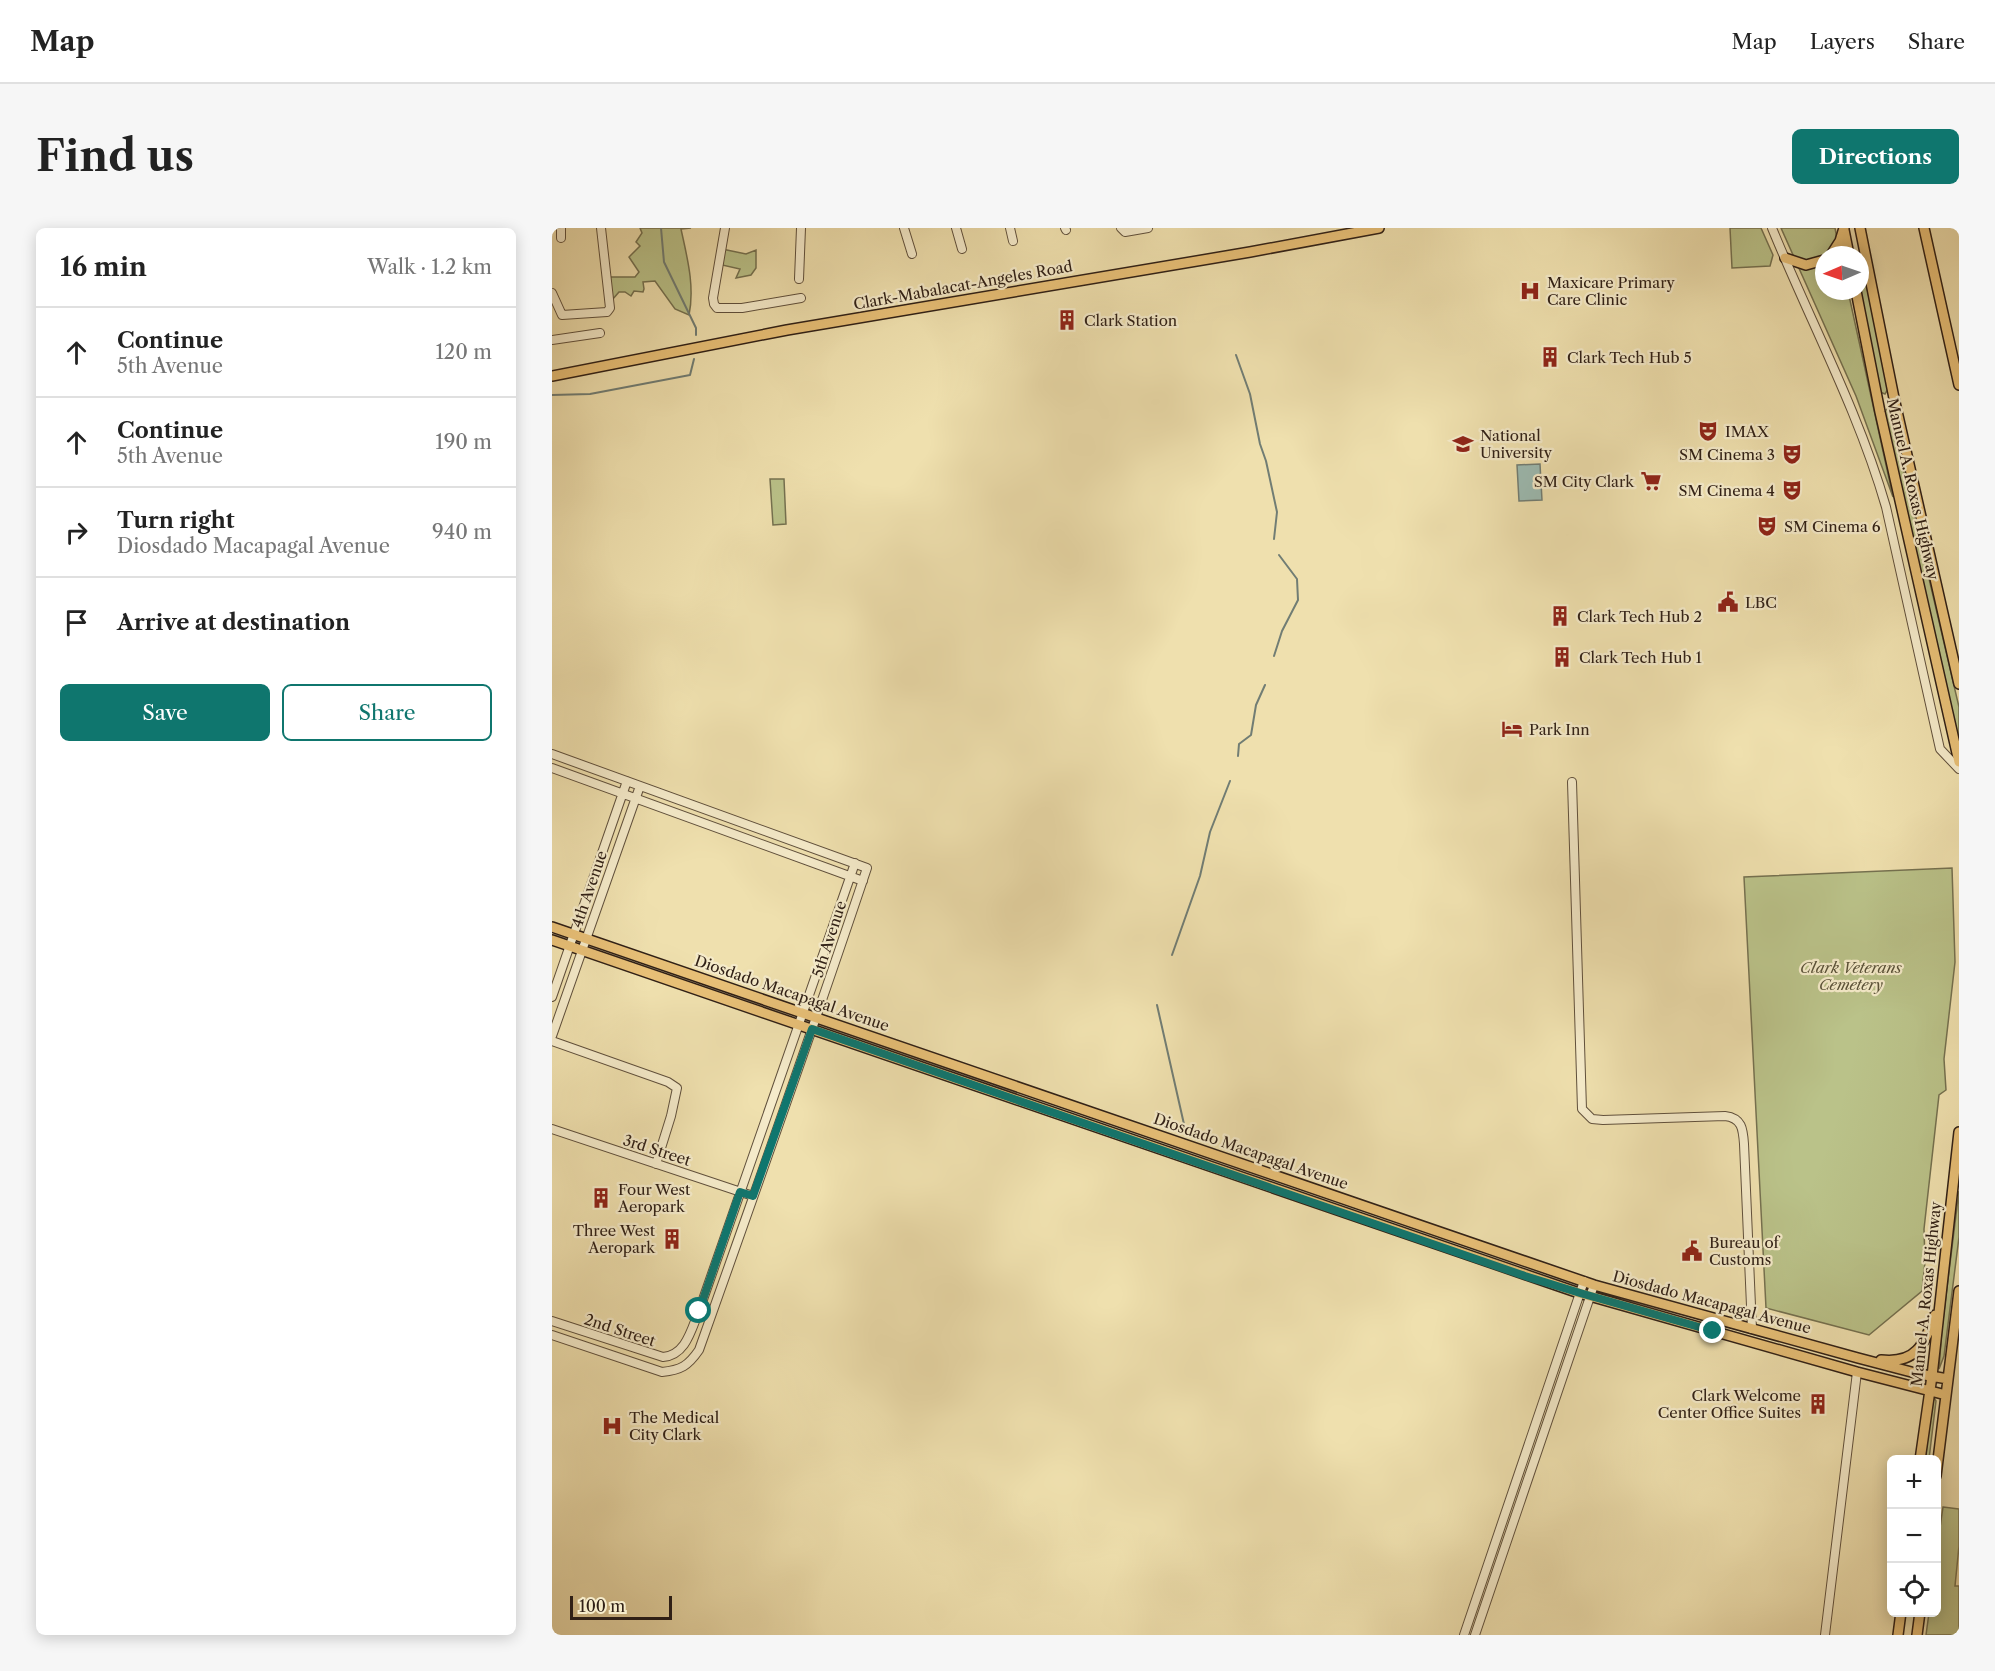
<!DOCTYPE html>
<meta charset="utf-8">
<style>
body{margin:0;font-family:"Libre Caslon Text",serif;background:#f6f6f6;color:#222}
.controls{position:absolute;right:18px;bottom:18px;display:grid;overflow:hidden;border-radius:9px;box-shadow:0 3px 15px #0003}
.controls button{width:54px;height:54px;display:grid;place-items:center;padding:0;border:0;border-bottom:2px solid #e0e0e0;background:#fff;color:#222;font:30px sans-serif}
.compass{position:absolute;left:1263px;top:18px;width:54px;height:54px;border-radius:50%;background:#fff;box-shadow:0 3px 15px #0003;rotate:268deg}
.scale{position:absolute;left:18px;bottom:15px;width:102px;box-sizing:border-box;padding-left:6px;border:3px solid #302016;border-top:0;font-size:16px;line-height:21px;white-space:nowrap;color:#302016;-webkit-text-stroke:4px #f5ebca;paint-order:stroke}
.stop{position:absolute;width:18px;height:18px;margin:-14px;border:4px solid #0f766e;border-radius:50%;background:#fff}
.stop.end{background:#0f766e;border-color:#fff;box-shadow:0 2px 6px #0008}
.list{margin:0;padding:0;list-style:none}
h2{display:flex;justify-content:space-between;align-items:center;height:78px;margin:0;padding:0 24px;font-size:26px}
h2 small{font-size:20px;font-weight:400;color:#767676}
.list li{display:grid;grid-template-columns:39px 1fr auto;gap:18px;align-items:center;box-sizing:border-box;height:90px;padding:0 24px;border-top:2px solid #e0e0e0}
.list b{display:block;font-size:22px;white-space:nowrap}
.list p{margin:0;font-size:20px;white-space:nowrap;color:#767676}
.list em{font-size:20px;font-style:normal;color:#767676}
.actions{display:flex;gap:12px;padding:18px 24px}
.actions a{flex:1;padding:14px 0;border:2px solid #0f766e;border-radius:9px;text-align:center;font-size:21px;color:#0f766e}
.actions .main{background:#0f766e;color:#fff}
.icon{flex:none;width:33px;height:33px;fill:none;stroke:currentColor;stroke-width:2;stroke-linecap:round;stroke-linejoin:round}
.map{position:relative;flex:none;width:1407px;height:1407px;overflow:hidden;border-radius:9px}
header{display:flex;align-items:center;gap:36px;box-sizing:border-box;height:84px;padding:0 30px;background:#fff;border-bottom:2px solid #e0e0e0}
header strong{font-size:28px}
nav{display:flex;gap:33px;margin-inline-start:auto;font-size:21px}
.intro{display:flex;align-items:center;justify-content:space-between;box-sizing:border-box;height:144px;padding:0 36px}
h1{margin:0;font-size:42px}
.button{padding:15px 27px;border-radius:9px;background:#0f766e;color:#fff;font-size:21px;font-weight:700}
main{display:flex;gap:36px;padding:0 36px}
aside{flex:1;background:#fff;border-radius:9px;box-shadow:0 3px 15px #0003}
.map>svg:first-child{display:block}
.green{fill:#bac289;stroke:#757150;stroke-width:1.5}
.water{fill:#9cbbb2;stroke:#717d74;stroke-width:1.5}
.lines{fill:none;stroke-linecap:round;stroke-linejoin:round}
.stream{stroke:#717d74;stroke-width:2}
.minor-casing{stroke:#60503c;stroke-width:10}
.major-casing{stroke:#302016;stroke-width:12}
.minor{stroke:#f5ebca;stroke-width:8}
.major{stroke:#e8c077;stroke-width:9}
.route{stroke:#0f766e;stroke-width:8}
.labels{text-anchor:middle;dominant-baseline:central;stroke-width:4.5;stroke-linejoin:round;paint-order:stroke}
.poi-label{font-size:15px;fill:#302016;stroke:#f5ebca;text-anchor:start}
.street-label{font-size:15px;fill:#302016;stroke:#f5ebca}
.park-label{font-size:15px;font-style:italic;fill:#595138;stroke:#f5ebca}
</style>
<header>
<strong>Map</strong>
<nav><a>Map</a><a>Layers</a><a>Share</a></nav>
</header>
<div class="intro"><h1>Find us</h1><a class="button">Directions</a></div>
<main>
<aside>
<h2>16 min<small>Walk · 1.2 km</small></h2>
<ul class="list">
<li><svg class="icon" aria-label="ahead" viewBox="0 0 24 24"><path d="M12 20V5M6 11l6-6 6 6"/></svg><div><b>Continue</b><p>5th Avenue</p></div><em>120 m</em></li>
<li><svg class="icon" aria-label="ahead" viewBox="0 0 24 24"><path d="M12 20V5M6 11l6-6 6 6"/></svg><div><b>Continue</b><p>5th Avenue</p></div><em>190 m</em></li>
<li><svg class="icon" aria-label="right" viewBox="0 0 24 24"><path d="M7 20v-9h11M14 6l5 5-5 5"/></svg><div><b>Turn right</b><p>Diosdado Macapagal Avenue</p></div><em>940 m</em></li>
<li><svg class="icon" aria-label="arrive" viewBox="0 0 24 24"><path d="M6 21V4h12l-3 4 3 4H6"/></svg><div><b>Arrive at destination</b></div></li>
</ul>
<div class="actions"><a class="main">Save</a><a>Share</a></div>
</aside>
<div class="map">
<svg width="1407" height="1407" viewBox="0 0 1407 1407">
<rect width="100%" height="100%" fill="#efe0ae"/>
<filter id="stains"><feTurbulence type="fractalNoise" baseFrequency=".00333" numOctaves="4"/><feColorMatrix values="0 0 0 0 .2 0 0 0 0 .09 0 0 0 0 .02 0 0 0 .5 -.17"/></filter>
<radialGradient id="worn" r=".72"><stop offset=".6" stop-color="#630" stop-opacity="0"/><stop offset="1" stop-color="#630" stop-opacity=".3"/></radialGradient>
<!-- green -->
<path class="green" d="M88 0H139L129 1C135 29 143 58 137 87L123 81 103 53 91 54 92 61 91 64 82 63 79 68 73 64H67L60 72 56 49H83L87 44 77 29 88 18 84 14 90 5Z
M1178 0H1209L1221 27 1218 38 1180 40Z
M1229 0H1283L1288 27H1272V63H1296L1341 269 1304 168Z
M170 21 194 26 204 22V40L199 47 184 50 188 41 170 37Z
M1308 47H1311L1313 50 1336 161 1333 166 1328 164 1308 61Z
M1335 181 1338 184 1407 479V515L1333 188V183Z
M232 251 234 296 221 297 218 251Z
M1400 640 1403 734 1392 831 1394 862 1387 867 1372 1001 1373 1034 1370 1063 1317 1107 1214 1080 1192 649Z
M1407 963V1009L1392 1128 1387 1141 1390 1100Z
M1382 1170 1384 1173 1377 1231 1373 1232 1380 1177Z
M1391 1279 1407 1281V1318L1403 1358H1407V1407H1374L1377 1385 1384 1384 1385 1320Z"/>
<!-- water -->
<path class="water" d="M988 236 990 272 967 273 965 237Z"/>
<g class="lines">
<!-- stream -->
<path class="stream" d="M109 0 112 34 144 100V107
M684 127 698 166 708 216 714 233 725 284 722 311
M0 167 38 166 138 147 142 131
M722 428 730 403 746 372 745 351 727 327
M686 528 687 516 699 507 704 477 713 457
M620 727 648 648 658 604 678 553
M605 777 634 905"/>
<!-- minor casing -->
<g class="minor-casing">
<path id="minor" d="M9 0V10
M173 0 161 70 162 76 165 80H190L249 70
M352 0 360 26
M404 0 410 21
M458 0 461 13
M513 0 514 2
M569 0 573 4 596 0
M1220 0C1258 93 1306 182 1334 279L1388 521 1407 541
M247 51 249 0
M0 65 10 87 55 84 58 80 49 0
M0 112 48 105
M0 526 315 640C261 801 204 962 147 1122 136 1138 129 1142 110 1144L0 1107
M0 540 311 653
M1020 554 1030 881 1040 891 1051 892 1173 888C1190 890 1191 901 1192 916L1200 1101
M0 769 75 553
M0 808 88 558
M0 813 116 854 125 860 119 888 104 936
M0 901 201 968
M0 1093 111 1129C134 1127 139 1102 147 1083L303 635
M912 1407 1032 1053
M923 1407 1042 1057
M1273 1407 1305 1144"/>
</g>
<!-- major casing -->
<g class="major-casing">
<path id="major" d="M1308 0 1342 170 1407 456
M1372 0 1407 157
M1292 2 1297 27
M1279 27 1288 13 1292 0
M1233 30 1254 37 1272 32
M1304 63 1328 184 1407 534
M0 148 235 102 698 24 827 0
M0 699 1042 1057 1306 1130 1367 1146 1396 1151
M0 712 1027 1065 1305 1144 1394 1167
M1329 1132C1365 1136 1372 1116 1383 1087
M1368 1232 1380 1148 1407 904
M1384 1248 1407 1063
M1346 1407 1349 1384
M1365 1407 1368 1384"/>
</g>
<!-- minor -->
<use href="#minor" class="minor"/>
<!-- major -->
<use href="#major" class="major"/>
</g>
<g class="lines">
<!-- route -->
<path class="route" d="M147 1083 188 964 201 968 260 801 973 1048 1028 1065 1161 1103"/>
</g>
<!-- icons -->
<defs>
<g id="hospital-bare" transform="scale(1.62)"><path d="M-5-5h3v3.5h4V-5h3V5h-3V1.5h-4V5h-3Z" fill="#8f2418" stroke="#f5ebca" stroke-width="2.5" paint-order="stroke"/></g>
<g id="building-bare" transform="scale(1.62)"><path d="M-4-6H4V6H1V3H-1V6H-4ZM-2.5-4.3h1.7v1.8h-1.7ZM.8-4.3h1.7v1.8H.8ZM-2.5-1h1.7V.8h-1.7ZM.8-1h1.7V.8H.8Z" fill="#8f2418" stroke="#f5ebca" stroke-width="2.5" paint-order="stroke"/></g>
<g id="theatre-bare" transform="scale(1.62)"><path d="M-5-5.5Q0-4 5-5.5V0Q5 5 0 6Q-5 5-5 0ZM-3.3-2.5H-1v1.5H-3.3ZM1-2.5H3.3v1.5H1ZM-2.8 1Q0 5.5 2.8 1Z" fill="#8f2418" stroke="#f5ebca" stroke-width="2.5" paint-order="stroke"/></g>
<g id="university-bare" transform="scale(1.62)"><path d="M0-5L7-2L0 1L-7-2ZM-4 1L0 2.5L4 1V4Q0 6-4 4Z" fill="#8f2418" stroke="#f5ebca" stroke-width="2.5" paint-order="stroke"/></g>
<g id="supermarket-bare" transform="scale(1.62)"><path d="M-6-5.5h2.5l.6 2H6L4.5 2H-2.5L-4.4-4H-6ZM-1.5 3.2a1.3 1.3 0 1 0 .1 0ZM3 3.2a1.3 1.3 0 1 0 .1 0Z" fill="#8f2418" stroke="#f5ebca" stroke-width="2.5" paint-order="stroke"/></g>
<g id="civic-bare" transform="scale(1.62)"><path d="M-.6-6.5H3V-4.5H.6V-3L4-1V1h2V6H-6V1h2V-1L-.6-3ZM-1.2 2.5V6h2.4V2.5Z" fill="#8f2418" stroke="#f5ebca" stroke-width="2.5" paint-order="stroke"/></g>
<g id="hotel-bare" transform="scale(1.62)"><path d="M-6-4.5h1.5V1H6V5H4.5V3h-9V5H-6ZM-4 0a1.8 1.8 0 1 1 3.6 0ZM.5 0V-2.5h3Q6-2.5 6 0Z" fill="#8f2418" stroke="#f5ebca" stroke-width="2.5" paint-order="stroke"/></g>
</defs>
<g fill-rule="evenodd">
<use href="#hospital-bare" x="978" y="63"/>
<use href="#building-bare" x="515" y="92"/>
<use href="#building-bare" x="998" y="129"/>
<use href="#theatre-bare" x="1156" y="203"/>
<use href="#university-bare" x="911" y="216"/>
<use href="#theatre-bare" x="1240" y="226"/>
<use href="#supermarket-bare" x="1099" y="253"/>
<use href="#theatre-bare" x="1240" y="262"/>
<use href="#theatre-bare" x="1215" y="298"/>
<use href="#civic-bare" x="1176" y="374"/>
<use href="#building-bare" x="1008" y="388"/>
<use href="#building-bare" x="1010" y="429"/>
<use href="#hotel-bare" x="960" y="501"/>
<use href="#building-bare" x="49" y="970"/>
<use href="#building-bare" x="120" y="1011"/>
<use href="#civic-bare" x="1140" y="1023"/>
<use href="#building-bare" x="1266" y="1176"/>
<use href="#hospital-bare" x="60" y="1198"/>
</g>
<g class="labels">
<!-- poi labels -->
<g class="poi-label">
<text x="995" y="54">Maxicare Primary<tspan x="995" dy="17">Care Clinic</tspan></text>
<text x="532" y="92">Clark Station</text>
<text x="1015" y="129">Clark Tech Hub 5</text>
<text x="1173" y="203">IMAX</text>
<text x="928" y="207">National<tspan x="928" dy="17">University</tspan></text>
<text x="1223" y="226" text-anchor="end">SM Cinema 3</text>
<text x="1082" y="253" text-anchor="end">SM City Clark</text>
<text x="1223" y="262" text-anchor="end">SM Cinema 4</text>
<text x="1232" y="298">SM Cinema 6</text>
<text x="1193" y="374">LBC</text>
<text x="1025" y="388">Clark Tech Hub 2</text>
<text x="1027" y="429">Clark Tech Hub 1</text>
<text x="977" y="501">Park Inn</text>
<text x="66" y="961">Four West<tspan x="66" dy="17">Aeropark</tspan></text>
<text x="103" y="1002" text-anchor="end">Three West<tspan x="103" dy="17">Aeropark</tspan></text>
<text x="1157" y="1014">Bureau of<tspan x="1157" dy="17">Customs</tspan></text>
<text x="1249" y="1167" text-anchor="end">Clark Welcome<tspan x="1249" dy="17">Center Office Suites</tspan></text>
<text x="77" y="1189">The Medical<tspan x="77" dy="17">City Clark</tspan></text>
</g>
<!-- street labels -->
<g class="street-label">
<text transform="translate(411 57) rotate(-10)">Clark-Mabalacat-Angeles Road</text>
<text transform="translate(1361 261) rotate(77)">Manuel A. Roxas Highway</text>
<text transform="translate(37 661) rotate(-71)">4th Avenue</text>
<text transform="translate(277 711) rotate(-72)">5th Avenue</text>
<text transform="translate(240 765) rotate(19)">Diosdado Macapagal Avenue</text>
<text transform="translate(105 922) rotate(18)">3rd Street</text>
<text transform="translate(699 923) rotate(19)">Diosdado Macapagal Avenue</text>
<text transform="translate(1374 1066) rotate(-84)">Manuel A. Roxas Highway</text>
<text transform="translate(1160 1074) rotate(15)">Diosdado Macapagal Avenue</text>
<text transform="translate(68 1102) rotate(18)">2nd Street</text>
</g>
<!-- park labels -->
<g class="park-label">
<text x="1299" y="739">Clark Veterans<tspan x="1299" dy="17">Cemetery</tspan></text>
</g>
</g>
<rect width="100%" height="100%" filter="url(#stains)"/>
<rect width="100%" height="100%" fill="url(#worn)"/>
</svg>
<div class="controls">
<button>+</button>
<button>−</button>
<button><svg class="icon" aria-label="locate" viewBox="0 0 24 24"><circle cx="12" cy="12" r="6"/><path d="M12 2v4M12 18v4M2 12h4M18 12h4"/></svg></button>
</div>
<svg class="compass" viewBox="-18 -18 36 36"><path d="M0-13l5 13h-10z" fill="#e53935"/><path d="M0 13l5-13h-10z" fill="#767676"/></svg>
<div class="scale">100 m</div>
<div class="stop" style="left:147px;top:1083px"></div>
<div class="stop end" style="left:1161px;top:1103px"></div>
</div>
</main>
